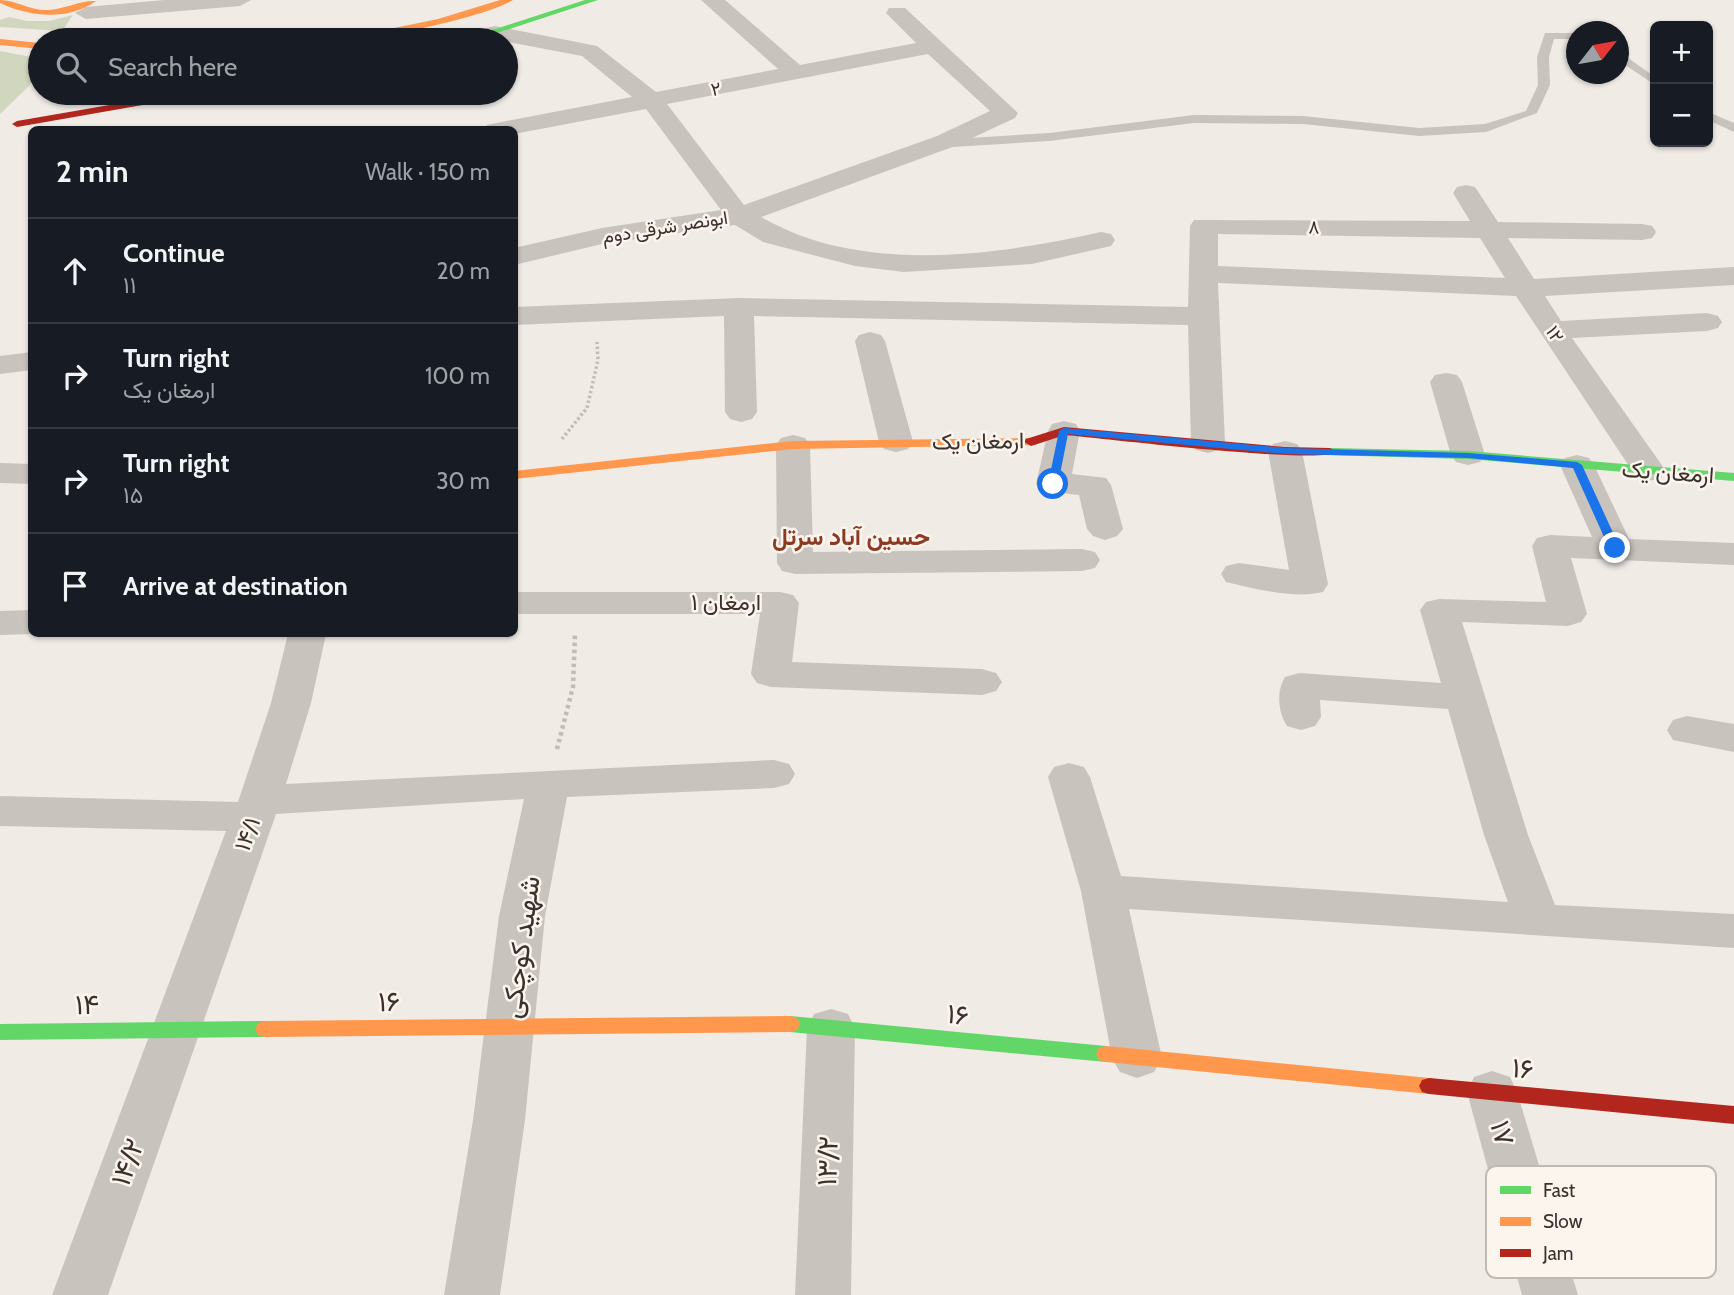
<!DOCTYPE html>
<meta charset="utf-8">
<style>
body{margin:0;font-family:Cabin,Vazirmatn,sans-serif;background:#242831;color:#f1f3f6}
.controls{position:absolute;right:21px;top:21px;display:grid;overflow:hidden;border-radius:10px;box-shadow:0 2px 5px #0004}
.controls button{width:63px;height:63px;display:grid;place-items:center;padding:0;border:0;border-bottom:2px solid #363941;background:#171b24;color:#f1f3f6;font:35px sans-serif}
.compass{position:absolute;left:1566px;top:21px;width:63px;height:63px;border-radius:50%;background:#171b24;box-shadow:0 2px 5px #0004;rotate:59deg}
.stop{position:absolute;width:21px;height:21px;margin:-16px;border:5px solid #1a73e8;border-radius:50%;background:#fff}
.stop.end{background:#1a73e8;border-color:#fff;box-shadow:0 2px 7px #0008}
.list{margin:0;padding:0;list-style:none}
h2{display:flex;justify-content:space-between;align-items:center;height:91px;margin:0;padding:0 28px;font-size:30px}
h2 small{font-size:23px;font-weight:400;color:#9ea1a6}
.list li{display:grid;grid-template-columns:46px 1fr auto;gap:21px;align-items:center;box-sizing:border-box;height:105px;padding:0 28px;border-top:2px solid #363941}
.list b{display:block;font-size:26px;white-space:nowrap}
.list p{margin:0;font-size:23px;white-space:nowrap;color:#9ea1a6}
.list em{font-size:23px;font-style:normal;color:#9ea1a6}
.icon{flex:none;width:38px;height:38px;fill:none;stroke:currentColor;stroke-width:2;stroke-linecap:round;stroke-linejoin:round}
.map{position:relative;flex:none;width:1734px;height:1295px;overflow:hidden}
.search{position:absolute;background:#171b24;box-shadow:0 2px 5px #0004;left:28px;top:28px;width:490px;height:77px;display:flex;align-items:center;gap:18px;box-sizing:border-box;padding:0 24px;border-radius:38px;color:#9ea1a6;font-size:26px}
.panel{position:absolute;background:#171b24;box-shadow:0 2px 5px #0004;left:28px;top:126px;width:490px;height:511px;border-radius:10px}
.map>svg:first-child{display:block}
.green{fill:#d1d6bf}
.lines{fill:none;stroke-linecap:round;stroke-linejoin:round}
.path-far1{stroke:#c2bbb6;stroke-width:3.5;stroke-dasharray:2.5 2.5;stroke-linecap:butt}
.path{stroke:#c2bbb6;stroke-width:4.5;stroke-dasharray:3.5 3.5;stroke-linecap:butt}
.lane{fill:#c9c3be;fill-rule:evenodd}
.street{fill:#c9c3be;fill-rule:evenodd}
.fast{fill:#63d668;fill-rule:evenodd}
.slow{fill:#ff974d;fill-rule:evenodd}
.jam{fill:#b3261e;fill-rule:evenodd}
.route{fill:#1a73e8}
.labels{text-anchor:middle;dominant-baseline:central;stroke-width:5;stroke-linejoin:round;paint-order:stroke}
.far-street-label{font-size:19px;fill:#3b302b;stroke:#fbf5ee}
.street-label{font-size:23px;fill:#3b302b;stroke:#fbf5ee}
.neighbourhood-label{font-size:24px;font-weight:bold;fill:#8c3b22;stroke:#fbf5ee}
.near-street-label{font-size:28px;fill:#3b302b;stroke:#fbf5ee}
.key{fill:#fbf5ee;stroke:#c1bab4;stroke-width:2}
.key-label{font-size:19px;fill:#3b302b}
</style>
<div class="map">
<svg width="1734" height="1295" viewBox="0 0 1734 1295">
<rect width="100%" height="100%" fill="#f0ebe5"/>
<!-- green -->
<path class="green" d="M73 15 62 31 0 27V20L9 17 27 21H49Z
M0 51 31 57 39 68 29 86 0 114Z"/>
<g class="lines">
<!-- path-far1 -->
<path class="path-far1" d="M562 439 587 408 598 360 597 342"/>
<!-- path -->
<path class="path" d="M557 749 573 687 575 634"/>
<!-- lane -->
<path class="lane" d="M1545 33H1576V39H1554L1549 57 1550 85 1537 113 1486 132 1419 136 1303 124 1194 123 1049 141 936 148 930 144 936 140 1049 133 1194 115 1303 116 1419 128 1485 124 1526 111 1538 85 1537 57Z
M1618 51 1655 77V85L1618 60Z
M1708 112 1734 123V132L1708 120Z"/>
<!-- street -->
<path class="street" d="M164 0H251L240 6 86 19 75 13 86 7Z
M701 0H725L800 65 916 43 886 13 889 8H905L1018 113 1015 118 955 146 761 217C860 275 994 256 1101 232L1111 234 1115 240 1111 246 1032 264 904 272 855 266 763 242 735 225 602 244 514 265V248L602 228 721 210 646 109 514 134V130H484L487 125 496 123 632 97 582 56 487 38 484 33 487 28 495 26 597 46 656 92 778 69ZM928 54 990 111 937 136 744 205 667 104Z
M1466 185 1475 187 1498 222 1642 224 1652 226 1656 232 1652 238 1642 240 1508 238 1534 279 1734 267V285L1545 296 1561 321 1707 313 1718 316 1722 322 1718 328 1707 331 1572 338 1666 471 1661 478 1649 481 1637 478 1516 296 1218 283 1225 443 1220 450 1208 453 1196 450 1191 443 1188 325 754 316 757 412 752 419 741 422 730 419 725 412 724 316 514 325V307L739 298 1188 307 1190 226 1194 220 1470 221 1453 193 1457 187ZM1218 234 1480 238 1505 278 1218 266Z
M870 332 881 335 885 341 913 442 908 449 896 452 884 449 879 442 855 341 859 335Z
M32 352V370L0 374V356Z
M1446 373 1457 375 1462 382 1485 455 1480 462 1468 465 1456 462 1451 455 1430 382 1435 375Z
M1064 421 1076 424 1080 431 1072 474 1106 478 1111 485 1123 529 1117 536 1105 540 1093 536 1087 529 1079 495 1041 491 1036 484 1048 431 1052 424Z
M793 435 805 438 810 445 813 552 1082 549 1095 552 1100 560 1095 568 1082 571 795 574 782 571 777 563 776 445 781 438Z
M1285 441 1297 444 1302 451 1328 584 1323 592C1295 599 1255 589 1226 582L1221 574 1226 566 1239 563 1289 570 1268 451 1273 444Z
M1577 455 1589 458 1594 465 1629 539 1734 543V565L1571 558 1587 614 1581 622 1568 626 1462 622 1528 835 1555 905 1734 914V948L1129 909 1162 1058 1154 1072 1137 1078 1120 1072 1112 1058 1081 891 1048 777 1054 767 1069 763 1084 767 1090 777 1121 876 1508 902 1484 835 1448 709 1320 700 1321 717 1315 726 1301 730 1287 726C1278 712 1276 691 1285 677L1299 673 1441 683 1420 610 1426 602 1439 599 1546 602 1532 546 1537 538 1550 535 1592 537 1560 465 1565 458Z
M0 463 32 464V484L0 483Z
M514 592H780L793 595 799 603 792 662 982 669 996 673 1002 682 996 691 982 695 771 687 757 683 751 674 760 614H514Z
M32 610 33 634 0 635V611Z
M288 634H326L311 703 286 784 774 760 789 764 795 774 789 784 774 788 567 797 545 916 525 1120 500 1295H444L473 1120 499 916 524 799 276 814 108 1295H52L226 831 0 826V796L238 802 271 703Z
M1687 716 1734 724V752L1673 740 1667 730 1673 720Z
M831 1009 848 1014 855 1028 851 1295H795L807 1028 814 1014Z
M1492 1071 1510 1077 1517 1092 1578 1295H1522L1467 1092 1474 1077Z"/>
<!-- fast -->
<path class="fast" d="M585 0H598L476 40 468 38Z
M1330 448 1468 451 1734 473V481L1468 459 1325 455 1323 452Z
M790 1016 1106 1046 1113 1048 1116 1054 1113 1060 1106 1062 790 1032 783 1030 780 1024 783 1018Z
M265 1021 272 1023 275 1029 272 1035 265 1037 0 1040V1024Z"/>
<!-- slow -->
<path class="slow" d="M0 0C16 0 31 11 48 10 65 9 81 0 96 1 68 21 30 17 0 3Z
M500 0H513C486 17 370 42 336 40L438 19Z
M0 39 40 43V49L0 45Z
M1031 438 1038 442 1036 445 793 449 514 479V471L793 441Z
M790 1016 797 1018 800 1024 797 1030 790 1032 265 1037 258 1035 255 1029 258 1023 265 1021Z
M1106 1046 1429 1078 1436 1080 1439 1086 1436 1092 1429 1094 1106 1062 1099 1060 1096 1054 1099 1048Z"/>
<!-- jam -->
<path class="jam" d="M179 93H199L194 96 17 127 12 124 17 121Z
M1064 427 1285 447 1330 448 1337 452C1322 465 1100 438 1065 435L1031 446 1024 442 1026 439Z
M1429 1078 1734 1106V1124L1429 1094 1422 1092 1419 1086 1422 1080Z"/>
</g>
<!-- route -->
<path class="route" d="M1064 428 1286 448 1468 453 1577 462 1582 465 1620 548 1615 551 1609 548 1573 468 1468 458 1286 454 1068 434 1058 484 1053 487 1048 484 1059 431Z"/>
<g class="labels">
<!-- far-street labels -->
<g class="far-street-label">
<text transform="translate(716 89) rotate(-11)">۲</text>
<text transform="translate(665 227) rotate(-9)">ابونصر شرقی دوم</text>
<text transform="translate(1314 227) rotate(1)">۸</text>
<text transform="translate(1555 334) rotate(57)">۱۲</text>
</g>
<!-- street labels -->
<g class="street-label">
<text transform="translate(978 441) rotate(-1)">ارمغان یک</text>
<text transform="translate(1668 472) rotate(4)">ارمغان یک</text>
<text x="726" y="602">ارمغان ۱</text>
<text transform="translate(247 834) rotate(-69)">۱۴/۱</text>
</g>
<!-- neighbourhood labels -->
<g class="neighbourhood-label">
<text x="851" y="536">حسین آباد سرتل</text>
</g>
<!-- near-street labels -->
<g class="near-street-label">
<text transform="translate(520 947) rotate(-82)">شهید کوچکی</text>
<text transform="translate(389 1001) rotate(-1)">۱۶</text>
<text transform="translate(87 1004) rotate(-1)">۱۴</text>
<text transform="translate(958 1014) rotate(6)">۱۶</text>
<text transform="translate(1523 1068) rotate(5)">۱۶</text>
<text transform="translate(1503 1133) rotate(74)">۱۷</text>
<text transform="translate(827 1161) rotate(-88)">۱۳/۲</text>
<text transform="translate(127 1162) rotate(-70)">۱۴/۲</text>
</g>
</g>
<!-- legend -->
<rect x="1486" y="1166" width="230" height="112" rx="10" class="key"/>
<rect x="1500" y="1186" width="31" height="8" fill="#63d668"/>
<rect x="1500" y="1217" width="31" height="9" fill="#ff974d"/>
<rect x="1500" y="1249" width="31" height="8" fill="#b3261e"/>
<g class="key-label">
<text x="1543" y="1197">Fast</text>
<text x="1543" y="1228">Slow</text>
<text x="1543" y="1260">Jam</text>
</g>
</svg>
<div class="controls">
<button>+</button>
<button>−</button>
</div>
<svg class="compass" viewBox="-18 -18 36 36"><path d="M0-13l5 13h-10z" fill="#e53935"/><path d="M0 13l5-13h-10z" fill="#9ea1a6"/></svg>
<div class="stop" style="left:1053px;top:484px"></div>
<div class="stop end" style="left:1615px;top:548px"></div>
<div class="search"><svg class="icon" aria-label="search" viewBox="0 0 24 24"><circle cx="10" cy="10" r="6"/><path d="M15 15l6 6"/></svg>Search here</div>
<section class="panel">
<h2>2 min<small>Walk · 150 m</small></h2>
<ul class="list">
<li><svg class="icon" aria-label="ahead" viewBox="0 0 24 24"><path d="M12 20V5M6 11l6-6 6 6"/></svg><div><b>Continue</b><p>۱۱</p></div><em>20 m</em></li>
<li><svg class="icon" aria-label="right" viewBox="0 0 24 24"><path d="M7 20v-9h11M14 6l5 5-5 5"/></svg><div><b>Turn right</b><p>ارمغان یک</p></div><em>100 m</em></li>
<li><svg class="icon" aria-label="right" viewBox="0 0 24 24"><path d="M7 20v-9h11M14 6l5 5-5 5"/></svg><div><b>Turn right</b><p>۱۵</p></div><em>30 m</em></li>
<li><svg class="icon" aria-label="arrive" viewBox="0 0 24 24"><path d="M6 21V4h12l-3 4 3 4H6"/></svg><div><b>Arrive at destination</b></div></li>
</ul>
</section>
</div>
